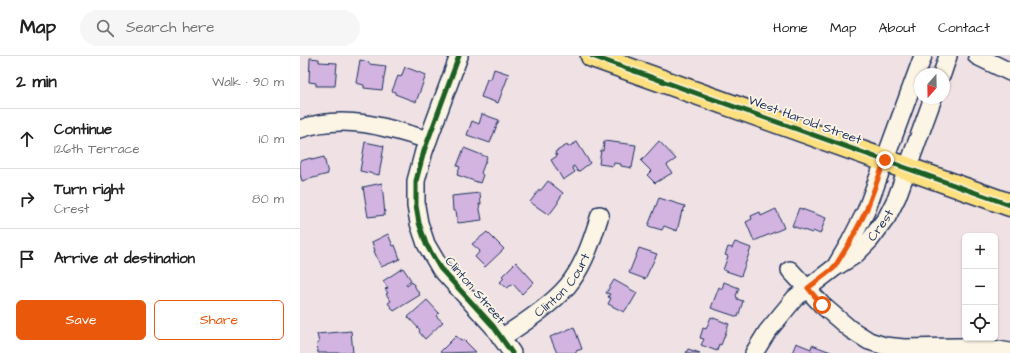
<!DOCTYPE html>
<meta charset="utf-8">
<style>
body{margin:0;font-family:"Architects Daughter",sans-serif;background:#f6f6f6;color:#222}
.controls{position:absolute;right:12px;bottom:12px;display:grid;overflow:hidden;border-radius:6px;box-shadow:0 1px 3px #0004}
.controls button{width:36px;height:36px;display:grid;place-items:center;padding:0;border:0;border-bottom:1px solid #e0e0e0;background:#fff;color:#222;font:20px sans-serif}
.compass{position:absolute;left:614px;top:12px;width:36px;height:36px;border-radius:50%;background:#fff;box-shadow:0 1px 3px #0004;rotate:200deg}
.stop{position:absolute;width:12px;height:12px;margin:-9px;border:3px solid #ea580c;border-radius:50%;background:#fff}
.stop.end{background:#ea580c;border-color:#fff;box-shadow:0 1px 4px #0008}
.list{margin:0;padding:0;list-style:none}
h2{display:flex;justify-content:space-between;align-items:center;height:52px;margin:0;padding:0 16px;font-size:17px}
h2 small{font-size:13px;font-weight:400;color:#767676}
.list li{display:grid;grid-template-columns:26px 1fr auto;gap:12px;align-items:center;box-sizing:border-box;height:60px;padding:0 16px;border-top:1px solid #e0e0e0}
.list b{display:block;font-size:15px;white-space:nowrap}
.list p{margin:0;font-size:13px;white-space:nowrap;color:#767676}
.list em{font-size:13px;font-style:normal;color:#767676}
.actions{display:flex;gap:8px;padding:12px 16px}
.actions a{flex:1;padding:9px 0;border:1px solid #ea580c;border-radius:6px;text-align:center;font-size:14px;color:#ea580c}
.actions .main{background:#ea580c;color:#fff}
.icon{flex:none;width:22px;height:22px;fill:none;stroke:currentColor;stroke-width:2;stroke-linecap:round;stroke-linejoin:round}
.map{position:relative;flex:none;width:710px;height:297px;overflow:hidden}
header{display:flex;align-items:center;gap:24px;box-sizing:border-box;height:56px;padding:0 20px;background:#fff;border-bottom:1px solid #e0e0e0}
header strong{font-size:19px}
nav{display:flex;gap:22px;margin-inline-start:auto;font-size:14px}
.search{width:280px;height:36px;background:#f6f6f6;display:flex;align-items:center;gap:10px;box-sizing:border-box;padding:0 14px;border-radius:22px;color:#767676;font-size:15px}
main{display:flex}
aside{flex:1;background:#fff}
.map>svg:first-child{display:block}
.building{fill:#d3b4e1;stroke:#1b2f5e}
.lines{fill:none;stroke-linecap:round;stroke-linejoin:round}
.minor-casing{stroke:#1b2f5e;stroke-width:20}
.major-casing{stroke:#1b2f5e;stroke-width:25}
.minor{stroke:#fcf5e5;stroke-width:17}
.major{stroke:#fce080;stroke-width:22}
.cycleway-casing{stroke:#fcf5e5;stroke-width:8}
.cycleway{stroke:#1b5e20;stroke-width:5}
.route{stroke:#ea580c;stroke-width:5}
.labels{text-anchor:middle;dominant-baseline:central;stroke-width:3.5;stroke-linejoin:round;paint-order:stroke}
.street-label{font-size:13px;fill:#1b2f5e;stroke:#fcf5e5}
</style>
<header>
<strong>Map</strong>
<div class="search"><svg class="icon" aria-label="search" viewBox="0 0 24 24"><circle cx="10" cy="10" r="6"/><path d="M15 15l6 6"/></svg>Search here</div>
<nav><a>Home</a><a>Map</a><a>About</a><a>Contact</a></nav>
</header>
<main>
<aside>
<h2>2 min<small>Walk · 90 m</small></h2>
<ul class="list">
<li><svg class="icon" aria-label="ahead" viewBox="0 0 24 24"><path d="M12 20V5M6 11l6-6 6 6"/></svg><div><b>Continue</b><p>126th Terrace</p></div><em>10 m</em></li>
<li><svg class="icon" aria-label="right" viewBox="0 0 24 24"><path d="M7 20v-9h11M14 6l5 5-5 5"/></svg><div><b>Turn right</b><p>Crest</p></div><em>80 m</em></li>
<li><svg class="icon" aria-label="arrive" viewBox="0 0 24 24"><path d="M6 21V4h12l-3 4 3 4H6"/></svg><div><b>Arrive at destination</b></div></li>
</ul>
<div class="actions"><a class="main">Save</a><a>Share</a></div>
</aside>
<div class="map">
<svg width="710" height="297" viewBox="0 0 710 297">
<rect width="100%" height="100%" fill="#f0e2e4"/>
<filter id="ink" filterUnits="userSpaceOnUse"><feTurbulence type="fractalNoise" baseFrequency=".025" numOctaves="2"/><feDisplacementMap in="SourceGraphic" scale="8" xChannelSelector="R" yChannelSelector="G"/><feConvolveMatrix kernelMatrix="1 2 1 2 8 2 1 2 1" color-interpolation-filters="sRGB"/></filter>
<g filter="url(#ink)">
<!-- building -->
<path class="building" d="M10 2 19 3V6L37 7 35 30H16V27L9 26Z
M60 4 69 6V8L86 10 82 34 64 32V29L56 27Z
M105 11 126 19 116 46 95 38V36L92 35 98 20 101 21Z
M194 13 209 18 198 47 181 41 187 23H191Z
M182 58 199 64 190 87 167 79 172 65 179 68Z
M304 85 336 89 332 112 321 110V108L314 107 313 110 299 108 301 94 303 95Z
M359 85 376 103 367 109 372 117 355 127 347 119 351 115 341 105Z
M65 86 84 90 79 119 60 115Z
M277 86 290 107 278 116 274 110 272 111 275 116 263 124 251 104 257 100 255 96 267 89 268 91Z
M164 92 187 101 181 117 183 119 180 127 157 119 160 111 157 110Z
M24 101 28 118 2 125 0 118V105L11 102 12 104Z
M248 125 263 137 258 145V147L249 159 230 146 239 134H241Z
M82 127 85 159 68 161 63 131Z
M180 137 181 148H179L182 164 158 167 156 155H153L152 140Z
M359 142 385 150 383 156 382 155 377 175 364 170 362 174 348 170Z
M499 152 526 162 520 178 513 175 512 177 492 170Z
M476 153 484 172 454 185 446 166 452 163 451 160 460 156 461 160Z
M187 176 204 193 185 211 175 201 180 195 172 188Z
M88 178 93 190 95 189 100 203 81 211 74 195H75L72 186Z
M435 186 451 192 441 220 423 214 428 200 425 199 428 191 432 192Z
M339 192 357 198 345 223 329 217Z
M216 206 234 226 222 238 213 228 207 232 200 226 204 222 202 220Z
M103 212 111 224 106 228 107 230 112 226 120 239 94 255 88 247 91 245 86 238 88 237 85 233 88 232 83 225Z
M314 224 337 237 330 249H329L324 256 308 248 311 242 308 241 310 238 306 237Z
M424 226 439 232 436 240 437 241V243L443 245 438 261 411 252 419 231 422 233Z
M127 244 139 257 136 260 143 266 125 283 119 276 120 274 108 261Z
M411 261 429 268 421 289 419 288 417 295 401 289 404 283 400 282 403 272 406 273Z
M274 271 282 293 276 295V297H257L250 281Z
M51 275 53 297H18L17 287H19L17 278Z
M156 280 162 285 164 284 176 296 141 297 140 296Z
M496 287 511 293 512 289 531 296 492 297Z
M388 293 400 297H386Z"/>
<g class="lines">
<!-- minor casing -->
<g class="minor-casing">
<g id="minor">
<path d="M159 0 124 95 116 125V150L119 167 126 188 140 212 193 270 212 297"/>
<path d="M677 0 710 16"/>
<path d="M642 18 648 0"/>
<path d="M0 73C43 57 87 71 128 84"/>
<path d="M537 208 550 186 566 155 623 0"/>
<path d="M490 214 522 249 550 273 569 285 585 290 604 292 658 291 692 293 710 296"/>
<path id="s1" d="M201 282C223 268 258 245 272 224 286 204 293 181 300 159"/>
<path id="s2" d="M454 297 467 276 495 242 534 212 555 199 570 184 587 161 597 141 633 42"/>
</g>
</g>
<!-- major casing -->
<g class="major-casing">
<path id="major" d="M292 0 710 149"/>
</g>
<!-- minor -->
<use href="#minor" class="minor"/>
<!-- major -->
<use href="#major" class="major"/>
<!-- cycleway casing -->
<g class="cycleway-casing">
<path id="cycleway" d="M159 0 124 95 116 125V150L119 167 126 188 140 212 193 270 212 297
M292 0 710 149"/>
</g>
<!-- cycleway -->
<use href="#cycleway" class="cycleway"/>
</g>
</g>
<g class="lines" filter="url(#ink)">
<!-- route -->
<path class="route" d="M522 249 508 232 534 212 550 186 566 155 585 104"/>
</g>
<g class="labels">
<!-- street labels -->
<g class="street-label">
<text transform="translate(505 64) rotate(20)">West Harold Street</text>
<text stroke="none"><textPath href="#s2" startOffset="182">Crest</textPath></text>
<text stroke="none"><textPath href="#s1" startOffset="82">Clinton Court</textPath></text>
<text transform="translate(175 234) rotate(49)">Clinton Street</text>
</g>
</g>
</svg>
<div class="controls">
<button>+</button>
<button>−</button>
<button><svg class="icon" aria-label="locate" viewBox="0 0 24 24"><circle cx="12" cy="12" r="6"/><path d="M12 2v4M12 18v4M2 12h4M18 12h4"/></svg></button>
</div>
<svg class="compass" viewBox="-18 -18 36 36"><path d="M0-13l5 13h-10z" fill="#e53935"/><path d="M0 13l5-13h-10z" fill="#767676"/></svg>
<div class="stop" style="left:522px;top:249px"></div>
<div class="stop end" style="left:585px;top:104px"></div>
</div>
</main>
